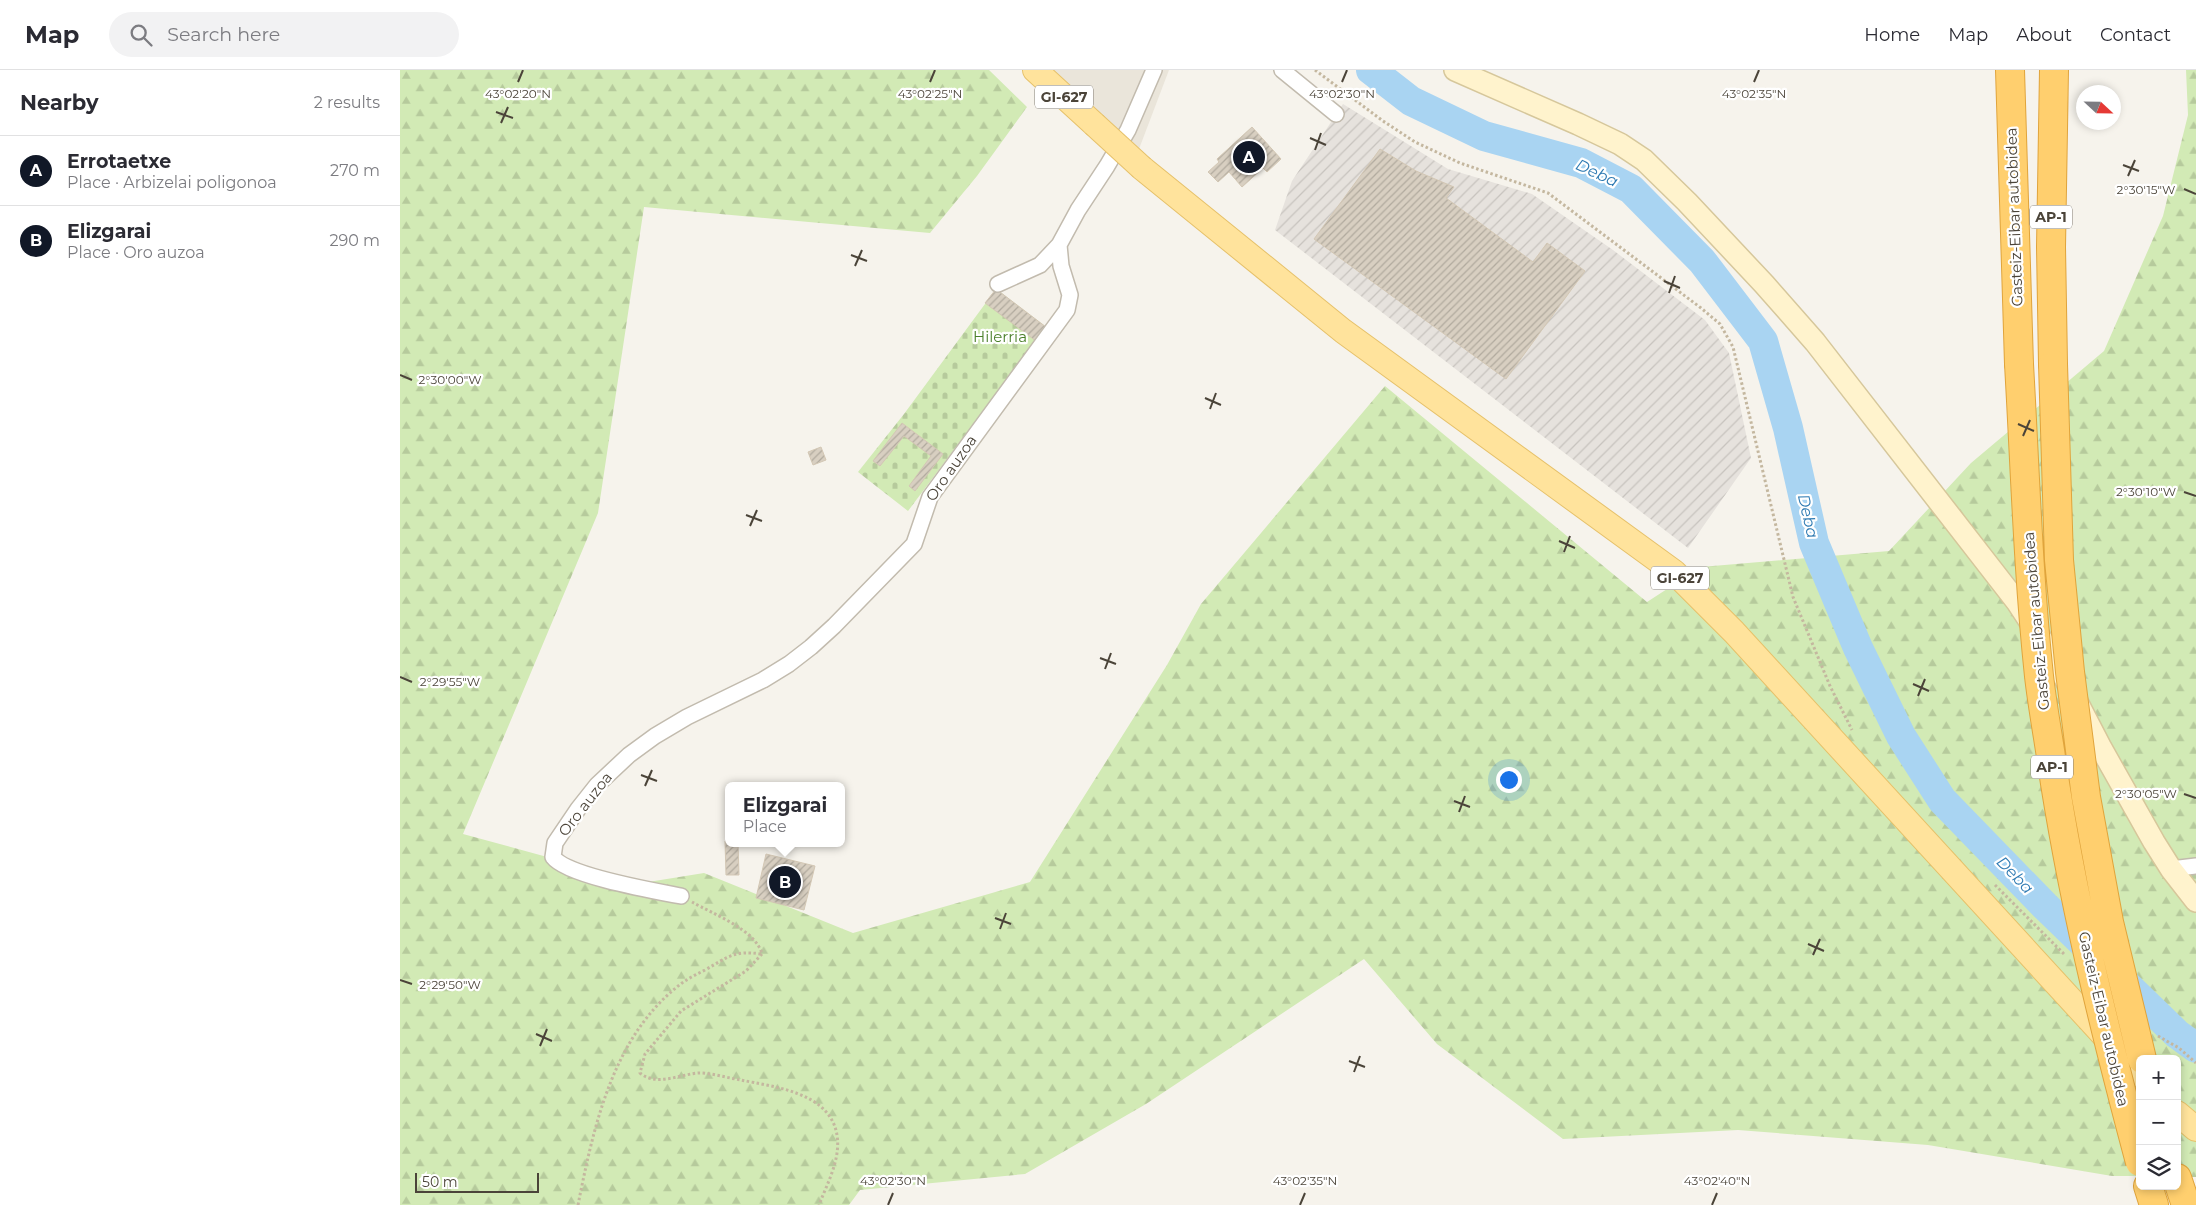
<!DOCTYPE html>
<meta charset="utf-8">
<style>
body{margin:0;font-family:Montserrat,sans-serif;background:#f2f2f3;color:#2b2b33}
.controls{position:absolute;right:15px;bottom:15px;display:grid;overflow:hidden;border-radius:8px;box-shadow:0 2px 8px #0003}
.controls button{width:45px;height:45px;display:grid;place-items:center;padding:0;border:0;border-bottom:1px solid #e1e1e2;background:#fff;color:#2b2b33;font:25px sans-serif}
.compass{position:absolute;left:1676px;top:15px;width:45px;height:45px;border-radius:50%;background:#fff;box-shadow:0 2px 8px #0003;rotate:112deg}
.scale{position:absolute;left:15px;bottom:12px;width:124px;box-sizing:border-box;padding-left:5px;border:2px solid #4b4439;border-top:0;font-size:14px;line-height:18px;white-space:nowrap;color:#4b4439;-webkit-text-stroke:4px #fff;paint-order:stroke}
.you{position:absolute;left:1108px;top:709px;width:18px;height:18px;margin:-12px;border:4px solid #fff;border-radius:50%;background:#1a73e8;box-shadow:0 0 0 8px #1a73e833}
.badge{display:grid;place-items:center;width:32px;height:32px;border-radius:50%;background:#111827;color:#fff;font-size:16px;font-weight:700}
.pin{position:absolute;translate:-50% -50%;border:2px solid #fff;box-shadow:0 1px 5px #0006}
.popup{position:absolute;left:325px;top:712px;width:120px;height:65px;box-sizing:border-box;display:grid;place-content:center;border-radius:8px;background:#fff;filter:drop-shadow(0 1px 4px #0005);font-size:16px;white-space:nowrap;color:#7c7c81}
.popup b{font-size:19px;color:#2b2b33}
.popup::after{content:'';position:absolute;left:50%;top:100%;margin-left:-10px;border:10px solid transparent;border-top-color:#fff}
.list{margin:0;padding:0;list-style:none}
h2{display:flex;justify-content:space-between;align-items:center;height:65px;margin:0;padding:0 20px;font-size:21px}
h2 small{font-size:16px;font-weight:400;color:#7c7c81}
.list li{display:grid;grid-template-columns:32px 1fr auto;gap:15px;align-items:center;box-sizing:border-box;height:70px;padding:0 20px;border-top:1px solid #e1e1e2}
.list b{display:block;font-size:19px;white-space:nowrap}
.list p{margin:0;font-size:16px;white-space:nowrap;color:#7c7c81}
.list em{font-size:16px;font-style:normal;color:#7c7c81}
.icon{flex:none;width:28px;height:28px;fill:none;stroke:currentColor;stroke-width:2;stroke-linecap:round;stroke-linejoin:round}
.map{position:relative;flex:none;width:1796px;height:1135px;overflow:hidden}
header{display:flex;align-items:center;gap:30px;box-sizing:border-box;height:70px;padding:0 25px;background:#fff;border-bottom:1px solid #e1e1e2}
header strong{font-size:24px}
nav{display:flex;gap:28px;margin-inline-start:auto;font-size:18px}
.search{width:350px;height:45px;background:#f2f2f3;display:flex;align-items:center;gap:12px;box-sizing:border-box;padding:0 18px;border-radius:28px;color:#7c7c81;font-size:19px}
main{display:flex}
aside{flex:1;background:#fff}
.map>svg:first-child{display:block}
.residential{fill:#eae5da}
.industrial{fill:url(#industrial-furrows)}
.forest{fill:url(#forest-firs)}
.cemetery{fill:url(#cemetery-stones)}
.lines{fill:none;stroke-linecap:round;stroke-linejoin:round}
.river{stroke:#a9d4f2;stroke-width:30}
.building{fill:url(#building-hatch);stroke:#d3c7b4}
.street-casing{stroke:#c2bbae;stroke-width:18}
.secondary-casing{stroke:#d6c79b;stroke-width:24}
.primary-casing{stroke:#e6c16a;stroke-width:26}
.highway-casing{stroke:#e0a43c;stroke-width:30}
.path{stroke:#c4b79f;stroke-width:3;stroke-dasharray:2.5 2.5;stroke-linecap:butt}
.street{stroke:#fff;stroke-width:15}
.secondary{stroke:#fff3cd;stroke-width:21}
.primary{stroke:#ffe39c;stroke-width:24}
.highway{stroke:#ffcf6e;stroke-width:28}
.primary-bridge-casing{stroke:#e6c16a;stroke-width:26;stroke-linecap:butt}
.highway-bridge-casing{stroke:#e0a43c;stroke-width:30;stroke-linecap:butt}
.primary-bridge{stroke:#ffe39c;stroke-width:24}
.highway-bridge{stroke:#ffcf6e;stroke-width:28}
.ticks{fill:none;stroke:#4b4439;stroke-width:2}
.labels{text-anchor:middle;dominant-baseline:central;stroke-width:4.5;stroke-linejoin:round;paint-order:stroke}
.shield{fill:#fff;stroke:#817c74;stroke-width:1}
.shield-label{font-size:14px;font-weight:bold;fill:#4b4439}
.street-label{font-size:15px;fill:#4b4439;stroke:#fff}
.park-label{font-size:15px;fill:#4a7f2a;stroke:#fff}
.water-label{font-size:16px;font-style:italic;fill:#2e7ab2;stroke:#fff}
.ticks-label{font-size:12px;text-anchor:middle;fill:#4b4439;stroke:#fff;stroke-width:4.5;stroke-linejoin:round;paint-order:stroke}
</style>
<header>
<strong>Map</strong>
<div class="search"><svg class="icon" aria-label="search" viewBox="0 0 24 24"><circle cx="10" cy="10" r="6"/><path d="M15 15l6 6"/></svg>Search here</div>
<nav><a>Home</a><a>Map</a><a>About</a><a>Contact</a></nav>
</header>
<main>
<aside>
<h2>Nearby<small>2 results</small></h2>
<ul class="list">
<li><span class="badge">A</span><div><b>Errotaetxe</b><p>Place · Arbizelai poligonoa</p></div><em>270 m</em></li>
<li><span class="badge">B</span><div><b>Elizgarai</b><p>Place · Oro auzoa</p></div><em>290 m</em></li>
</ul>
</aside>
<div class="map">
<svg width="1796" height="1135" viewBox="0 0 1796 1135">
<defs>
<pattern id="industrial-furrows" width="10" height="10" patternUnits="userSpaceOnUse" patternTransform="scale(1.25)"><rect width="10" height="10" fill="#e6e2dd"/><path d="M-1 1l2-2M0 10L10 0M9 11l2-2" fill="none" stroke="#c7c3be"/></pattern>
<pattern id="forest-firs" width="22" height="20" patternUnits="userSpaceOnUse" patternTransform="scale(1.25)"><rect width="22" height="20" fill="#d2eab5"/><path d="M5 1l3.5 6h-7zM16 11l3.5 6h-7z" fill="#b6ca9c"/></pattern>
<pattern id="cemetery-stones" width="16" height="16" patternUnits="userSpaceOnUse" patternTransform="scale(1.25)"><rect width="16" height="16" fill="#d2eab5"/><path d="M2 7V4a2 2 0 0 1 4 0v3zM10 15v-3a2 2 0 0 1 4 0v3z" fill="#b6ca9c"/></pattern>
<pattern id="building-hatch" width="6" height="6" patternUnits="userSpaceOnUse" patternTransform="scale(1.25)"><rect width="6" height="6" fill="#d8cfc1"/><path d="M-1 1l2-2M0 6l6-6M5 7l2-2" fill="none" stroke="#b1aa9e"/></pattern>
</defs>
<rect width="100%" height="100%" fill="#f6f3ec"/>
<!-- residential -->
<path class="residential" d="M652 0H769L739 79 735 75Z"/>
<!-- industrial -->
<path class="industrial" d="M943 34 1048 99 1132 124 1213 180 1305 250 1329 283 1351 388 1288 478 875 160 892 111Z"/>
<!-- forest -->
<path class="forest" d="M0 0H589L627 37 577 106 530 163 244 137 198 443 63 764 242 813 304 803 453 863 630 812 767 595 801 534 985 316 1247 532 1301 497 1489 481 1571 393 1704 281 1763 146 1788 45 1786 0H1796V1107H1777V989H1740V1106H1712L1528 1075 1338 1060 1163 1069 1037 974 964 889 746 1034 625 1104 460 1120 449 1135H0Z"/>
<!-- cemetery -->
<path class="cemetery" d="M596 219 646 257 508 441 458 402 504 344Z"/>
<g class="lines">
<!-- river -->
<path class="river" d="M971 0 1011 31 1084 66 1181 93 1231 119 1302 191 1363 271 1388 358 1414 473 1458 578 1501 666 1542 730 1645 836 1777 964 1796 978"/>
</g>
<!-- building -->
<path class="building" d="M852 57 881 89 867 102 863 98 842 117 829 102 818 112 808 102 819 92 817 89Z
M980 79 1016 101 1054 117 1046 128 1133 192 1147 173 1185 201 1106 309 914 169Z
M596 219 646 257 636 271 585 233Z
M502 353 543 384 515 421 509 416 531 386 504 366 480 396 473 391Z
M421 377 426 390 413 395 408 382Z
M325 771 338 773 339 805H326Z
M366 784 415 796 404 840 356 828Z"/>
<g class="lines">
<!-- street casing -->
<g class="street-casing">
<path id="street" d="M882 0 936 44
M598 214 640 195 659 175 678 140 707 96 728 60 754 0
M1771 799 1796 796
M281 826C255 821 167 806 153 787L155 773 178 739 197 715 229 685 255 666 287 647 363 610 389 594 411 577 434 556 514 474 530 427 667 240 670 225 661 196 659 175"/>
</g>
<!-- secondary casing -->
<g class="secondary-casing">
<path id="secondary" d="M1055 0 1178 54 1220 74 1244 90 1287 132 1364 214 1415 272 1617 532 1657 593 1701 678 1754 772 1771 799 1796 831"/>
</g>
<!-- primary casing -->
<g class="primary-casing">
<path id="primary" d="M635 0 694 54
M742 98 943 261 1274 502 1334 562 1740 1005
M1777 1043 1796 1059"/>
</g>
<!-- highway casing -->
<g class="highway-casing">
<path id="highway" d="M1610 0 1619 294
M1653 294 1651 177 1654 0
M1777 1108 1786 1135
M1748 1116 1754 1135"/>
</g>
<!-- path -->
<path class="path" d="M915 0 983 51 1015 72 1060 93 1148 123 1301 238 1320 254 1333 277 1393 527 1430 616 1452 660
M1595 815 1665 885
M292 832C313 844 356 860 362 884
M362 884 346 901 281 941 245 984 240 1003C257 1017 280 1004 299 1003 313 1003 327 1008 341 1010 374 1017 430 1022 437 1065 441 1089 427 1114 419 1135
M1758 966 1779 978 1796 993
M178 1135C194 1055 213 965 282 913 289 908 297 904 305 900 328 887 334 880 361 884"/>
<!-- street -->
<use href="#street" class="street"/>
<!-- secondary -->
<use href="#secondary" class="secondary"/>
<!-- primary -->
<use href="#primary" class="primary"/>
<!-- highway -->
<use href="#highway" class="highway"/>
<!-- primary-bridge casing -->
<g class="primary-bridge-casing">
<path id="primary-bridge" d="M694 54 742 98"/>
</g>
<!-- highway-bridge casing -->
<g class="highway-bridge-casing">
<path id="highway-bridge" d="M1619 294C1625 398 1628 502 1639 606 1642 633 1647 660 1651 687 1671 824 1704 958 1740 1092
M1653 294 1659 490 1670 602 1686 727 1709 852 1742 989"/>
</g>
<!-- primary-bridge -->
<use href="#primary-bridge" class="primary-bridge"/>
<!-- highway-bridge -->
<use href="#highway-bridge" class="highway-bridge"/>
</g>
<!-- ticks -->
<path class="ticks" d="M118 12 123 0M530 12 535 0M942 12 947 0M1354 12 1359 0M96 42 113 48M101 53 108 37M910 68 926 75M915 80 921 63M1723 95 1739 101M1728 106 1735 90M1784 119 1796 124M451 185 467 191M455 196 462 180M1264 211 1280 218M1269 223 1275 206M0 305 12 310M805 328 821 335M810 339 816 323M1618 354 1634 361M1623 366 1630 350M1784 422 1796 426M346 445 362 451M350 456 357 440M1159 471 1175 478M1164 482 1170 466M700 588 716 594M705 599 711 583M0 607 12 612M1513 614 1529 621M1518 626 1525 609M241 705 257 711M245 716 252 700M1784 724 1796 728M1054 731 1070 737M1059 742 1065 726M595 848 611 854M600 859 606 843M1408 874 1424 881M1413 885 1420 869M0 910 12 914M136 964 152 971M140 976 147 959M949 991 965 997M954 1002 960 986M488 1135 493 1123M900 1135 905 1123M1312 1135 1317 1123"/>
<g class="labels">
<!-- shield labels -->
<g class="shield">
<rect x="635" y="15.5" width="58" height="23" rx="4"/>
<rect x="1630" y="135.5" width="42" height="23" rx="4"/>
<rect x="1251" y="496.5" width="58" height="23" rx="4"/>
<rect x="1631" y="685.5" width="42" height="23" rx="4"/>
</g>
<g class="shield-label">
<text x="664" y="27">GI-627</text>
<text x="1651" y="147">AP-1</text>
<text x="1280" y="508">GI-627</text>
<text x="1652" y="697">AP-1</text>
</g>
<!-- street labels -->
<g class="street-label">
<text transform="translate(1614 147) rotate(-92)">Gasteiz-Eibar autobidea</text>
<text transform="translate(551 398) rotate(-55)">Oro auzoa</text>
<text transform="translate(1636 551) rotate(-95)">Gasteiz-Eibar autobidea</text>
<text transform="translate(185 734) rotate(-52)">Oro auzoa</text>
<text transform="translate(1704 949) rotate(77)">Gasteiz-Eibar autobidea</text>
</g>
<!-- park labels -->
<g class="park-label">
<text x="600" y="266">Hilerria</text>
</g>
<!-- water labels -->
<g class="water-label">
<text transform="translate(1197 103) rotate(25)">Deba</text>
<text transform="translate(1408 446) rotate(77)">Deba</text>
<text transform="translate(1615 805) rotate(46)">Deba</text>
</g>
</g>
<g class="ticks-label">
<text x="118" y="28">43°02'20"N</text>
<text x="530" y="28">43°02'25"N</text>
<text x="942" y="28">43°02'30"N</text>
<text x="1354" y="28">43°02'35"N</text>
<text x="1746" y="124">2°30'15"W</text>
<text x="50" y="314">2°30'00"W</text>
<text x="1746" y="426">2°30'10"W</text>
<text x="50" y="616">2°29'55"W</text>
<text x="1746" y="728">2°30'05"W</text>
<text x="50" y="919">2°29'50"W</text>
<text x="493" y="1115">43°02'30"N</text>
<text x="905" y="1115">43°02'35"N</text>
<text x="1317" y="1115">43°02'40"N</text>
</g>
</svg>
<div class="controls">
<button>+</button>
<button>−</button>
<button><svg class="icon" aria-label="layers" viewBox="0 0 24 24"><path d="M12 4l9 5-9 5-9-5zM3 14l9 5 9-5"/></svg></button>
</div>
<svg class="compass" viewBox="-18 -18 36 36"><path d="M0-13l5 13h-10z" fill="#e53935"/><path d="M0 13l5-13h-10z" fill="#7c7c81"/></svg>
<div class="scale">50 m</div>
<div class="you"></div>
<div class="pin badge" style="left:849px;top:87px">A</div>
<div class="pin badge" style="left:385px;top:812px">B</div>
<div class="popup"><b>Elizgarai</b>Place</div>
</div>
</main>
